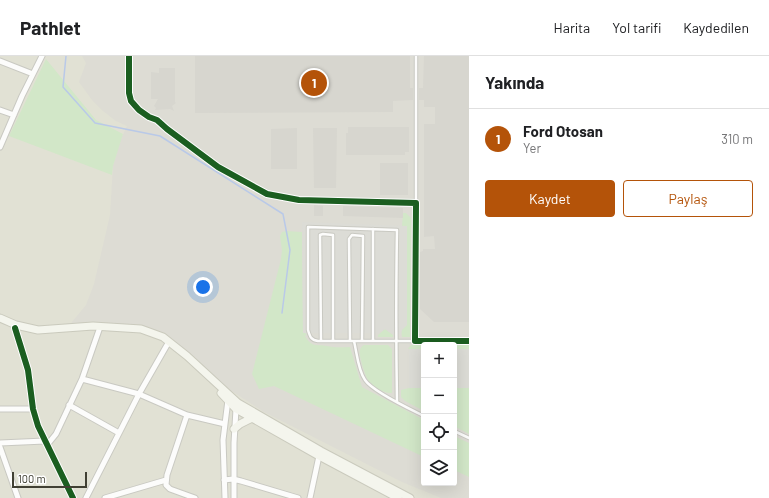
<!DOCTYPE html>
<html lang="tr">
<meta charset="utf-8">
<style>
body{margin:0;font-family:Barlow,sans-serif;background:#f2f2f2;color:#202124}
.controls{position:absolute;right:12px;bottom:12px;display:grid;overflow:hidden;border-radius:4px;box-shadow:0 4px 16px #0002}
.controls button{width:36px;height:36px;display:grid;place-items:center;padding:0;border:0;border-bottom:1px solid #e0e0e0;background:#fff;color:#202124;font:20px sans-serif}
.scale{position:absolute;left:12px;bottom:10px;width:75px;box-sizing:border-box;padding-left:4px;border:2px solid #414034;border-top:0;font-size:11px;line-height:14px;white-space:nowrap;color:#414034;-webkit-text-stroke:3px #fff;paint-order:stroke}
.you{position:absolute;left:203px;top:231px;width:14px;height:14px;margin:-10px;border:3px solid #fff;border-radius:50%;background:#1a73e8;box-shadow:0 0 0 6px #1a73e833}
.badge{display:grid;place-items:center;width:26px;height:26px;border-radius:50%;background:#b45309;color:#fff;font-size:13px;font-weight:700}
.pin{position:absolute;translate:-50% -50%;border:2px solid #fff;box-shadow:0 1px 4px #0006}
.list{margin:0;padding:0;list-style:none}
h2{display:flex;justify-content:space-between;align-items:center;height:52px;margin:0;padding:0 16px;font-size:17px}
h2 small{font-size:13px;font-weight:400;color:#757577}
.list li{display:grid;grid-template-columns:26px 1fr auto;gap:12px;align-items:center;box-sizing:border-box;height:60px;padding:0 16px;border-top:1px solid #e0e0e0}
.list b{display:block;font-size:15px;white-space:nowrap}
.list p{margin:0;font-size:13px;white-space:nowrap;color:#757577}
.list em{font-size:13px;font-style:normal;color:#757577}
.actions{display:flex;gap:8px;padding:12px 16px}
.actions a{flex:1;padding:9px 0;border:1px solid #b45309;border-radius:4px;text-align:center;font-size:14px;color:#b45309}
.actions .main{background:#b45309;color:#fff}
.icon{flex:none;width:22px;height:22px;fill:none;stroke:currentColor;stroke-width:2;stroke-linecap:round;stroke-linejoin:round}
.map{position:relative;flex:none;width:469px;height:442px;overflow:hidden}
header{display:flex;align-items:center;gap:24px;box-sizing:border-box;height:56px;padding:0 20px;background:#fff;border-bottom:1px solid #e0e0e0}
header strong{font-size:19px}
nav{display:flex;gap:22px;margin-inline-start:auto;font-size:14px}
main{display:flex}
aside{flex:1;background:#fff}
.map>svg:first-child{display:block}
.residential{fill:#e1e1d4;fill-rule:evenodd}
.industrial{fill:#dddcd4;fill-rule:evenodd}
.green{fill:#d2e7c8}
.parking{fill:#dcdcd6}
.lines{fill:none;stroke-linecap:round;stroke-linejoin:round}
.stream{stroke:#b9c9e8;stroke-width:1.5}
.building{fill:#d7d6cf}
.service-casing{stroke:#c9c9c2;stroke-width:4.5}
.minor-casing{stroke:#c9c9c2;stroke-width:7}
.secondary-casing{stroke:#cacabd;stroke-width:9}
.service{stroke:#fcfcfb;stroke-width:2.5}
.minor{stroke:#fcfcfb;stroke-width:5}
.secondary{stroke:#f4f5ed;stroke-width:7}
.cycleway-casing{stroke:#fff;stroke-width:8}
.cycleway{stroke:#1b5e20;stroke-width:6}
</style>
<header>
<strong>Pathlet</strong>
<nav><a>Harita</a><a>Yol tarifi</a><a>Kaydedilen</a></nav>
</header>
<main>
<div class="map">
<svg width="469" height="442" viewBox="0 0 469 442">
<rect width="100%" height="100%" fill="#edede6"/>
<!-- residential -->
<path class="residential" d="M0 0H469V442H0ZM424 289H454V427H424Z"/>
<!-- industrial -->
<path class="industrial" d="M82 0H469V442H441L402 426 264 356 227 332 163 281 141 273 67 272 86 249 94 228 110 159 113 110 120 85 127 70 116 65 103 55 92 44 79 26 86 7ZM424 289H454V427H424Z"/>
<!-- green -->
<path class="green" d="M46 3 96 64 123 78 113 110 112 119 9 80Z
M403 157H406L411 162 410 281H402L401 274 407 269V170H402Z
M286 175 302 176 303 276 307 278 305 280C312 292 316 288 327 290 335 292 342 291 350 291L362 331 424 364V401L274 330 259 333 252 318 281 203 282 194 280 180 282 176Z
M385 273 393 279V281H378V279Z
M469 288V293H454V289H424V293H408L411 289Z
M364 289H388L392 293V337C384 338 372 330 368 324 365 319 358 298 360 294 361 291 362 290 364 289Z
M409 332H424V355L405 345 401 341V334Z
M454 332H469V378L454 370Z
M454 380 469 387V421L454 414Z"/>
<!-- parking -->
<path class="parking" d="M302 166 407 170V269L402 274 401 278H392L385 273 379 277H303Z
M409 293H424V332H409Z
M454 293H469V332H454Z"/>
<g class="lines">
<!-- stream -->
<path class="stream" d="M66 0 63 31 95 67 160 80 283 158 290 194 282 257"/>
</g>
<!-- building -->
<path class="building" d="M195 0H410V32H413V44L393 45V56L195 57Z
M424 0H469V266H434L420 253V196L423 195V193H435L434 180 424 181V68H435V51H424V44H419V32H423Z
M159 12H175V46L176 47 172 50 174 55 170 53 155 54 156 52 154 50 158 43H151V16L159 17Z
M348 71H409V96H405V99H346V77H348Z
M297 72V113H271V73Z
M313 72H337L336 132H314Z
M380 107H408V139H380Z
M314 149 323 150V160H314Z
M343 150 403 152V162L343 160Z"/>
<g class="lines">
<!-- service casing -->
<g class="service-casing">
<path id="service" d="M416 147V0
M321 285 320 179 323 178 333 179V285
M350 285 349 183 352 179 363 180 362 285
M354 285C357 298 358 314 365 324 373 336 410 353 424 360
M373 285V173
M397 346C396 288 396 231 397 174L308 171V274C310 281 311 284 318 285H414
M454 375 469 382"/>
</g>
<!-- minor casing -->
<g class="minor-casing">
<path id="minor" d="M129 0V37L131 45 139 54 149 61 157 64 167 73 218 111 267 138 299 144 416 147 415 285H469
M0 5 33 18
M0 54 14 59
M0 91 22 40 42 0
M15 272 28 314 33 353 38 370 73 442
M82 323 139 338 187 359 225 368
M69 349 119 377
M0 353H33
M187 359 167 419 166 429 170 433 195 442
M0 387 45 385
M47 389 56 378 82 323 99 274
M0 391 18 442
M224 424 233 423 241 425 298 442
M86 442 139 338 167 289
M105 442 166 424
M225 442 223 384 228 344
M234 442V387L236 353
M310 442 319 400"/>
</g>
<!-- secondary casing -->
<g class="secondary-casing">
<path id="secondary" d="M0 262 16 269 38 274 93 270 141 273 163 281 187 300 238 347 321 395 410 442
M221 337 236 353 319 400 398 442
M234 373 240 368 252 362"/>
</g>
<!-- service -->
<use href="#service" class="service"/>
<!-- minor -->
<use href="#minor" class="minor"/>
<!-- secondary -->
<use href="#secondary" class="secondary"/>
<!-- cycleway casing -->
<g class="cycleway-casing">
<path id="cycleway" d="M129 0V37L131 45 139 54 149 61 157 64 167 73 218 111 267 138 299 144 416 147 415 285H469
M15 272 28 314 33 353 38 370 73 442"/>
</g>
<!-- cycleway -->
<use href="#cycleway" class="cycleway"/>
</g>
</svg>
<div class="controls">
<button>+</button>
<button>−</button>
<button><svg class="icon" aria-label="locate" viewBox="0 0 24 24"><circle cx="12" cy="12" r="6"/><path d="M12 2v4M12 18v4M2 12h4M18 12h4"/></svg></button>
<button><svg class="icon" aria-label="layers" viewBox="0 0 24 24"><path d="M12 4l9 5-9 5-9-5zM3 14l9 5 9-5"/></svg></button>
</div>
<div class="scale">100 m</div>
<div class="you"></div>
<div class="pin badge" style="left:314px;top:27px">1</div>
</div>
<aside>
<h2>Yakında<small></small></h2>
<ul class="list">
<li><span class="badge">1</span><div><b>Ford Otosan</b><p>Yer</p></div><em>310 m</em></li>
</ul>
<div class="actions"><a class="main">Kaydet</a><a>Paylaş</a></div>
</aside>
</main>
